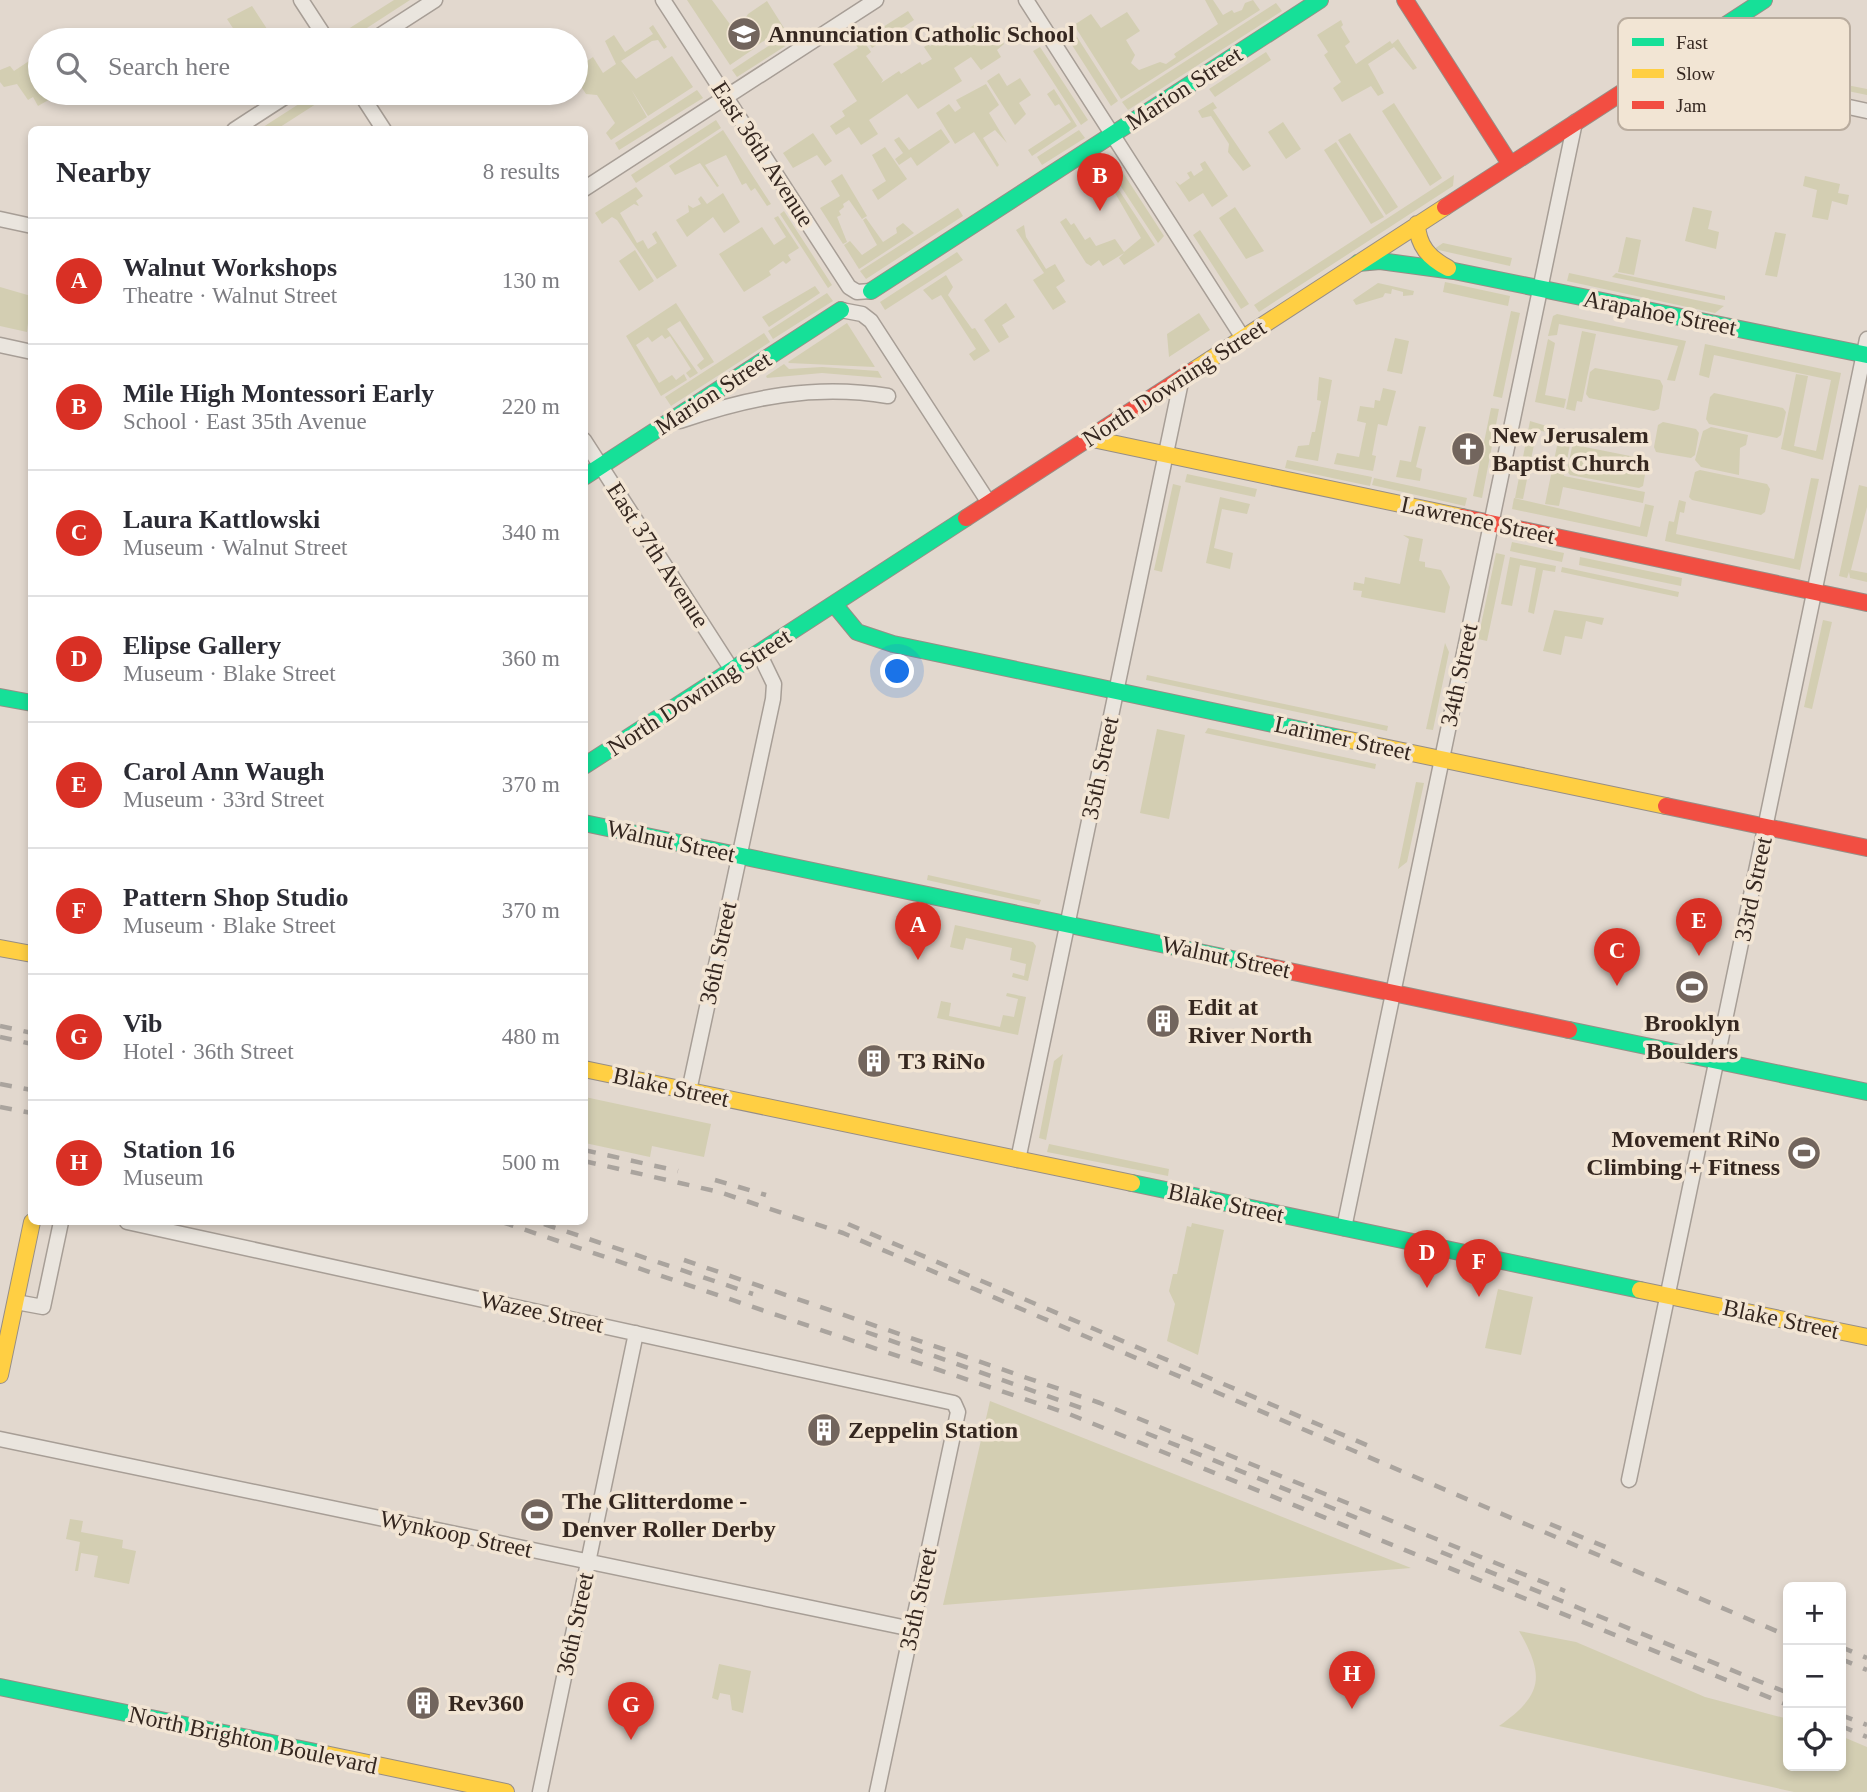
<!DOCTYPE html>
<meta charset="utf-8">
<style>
body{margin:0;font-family:Georgia,serif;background:#f2f2f3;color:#2b2b33}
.controls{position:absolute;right:21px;bottom:21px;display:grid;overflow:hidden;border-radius:10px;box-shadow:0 4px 10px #0003}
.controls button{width:63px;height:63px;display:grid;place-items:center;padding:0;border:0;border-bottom:2px solid #e1e1e2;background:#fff;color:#2b2b33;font:35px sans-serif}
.you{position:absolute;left:898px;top:672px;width:24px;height:24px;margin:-18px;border:5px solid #fff;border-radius:50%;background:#1a73e8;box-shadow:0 0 0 10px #1a73e833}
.badge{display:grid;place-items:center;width:46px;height:46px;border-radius:50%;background:#d93025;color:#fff;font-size:23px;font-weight:700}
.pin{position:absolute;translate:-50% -58px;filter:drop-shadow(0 2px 4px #0008)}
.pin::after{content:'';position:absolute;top:37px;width:24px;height:21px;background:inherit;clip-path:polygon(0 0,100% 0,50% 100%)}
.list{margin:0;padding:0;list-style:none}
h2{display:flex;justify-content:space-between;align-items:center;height:91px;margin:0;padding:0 28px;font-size:30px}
h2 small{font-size:23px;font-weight:400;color:#7c7c81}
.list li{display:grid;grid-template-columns:46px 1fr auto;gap:21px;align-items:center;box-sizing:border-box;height:126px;padding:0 28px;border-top:2px solid #e1e1e2}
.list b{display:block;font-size:26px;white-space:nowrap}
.list p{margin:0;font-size:23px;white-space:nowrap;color:#7c7c81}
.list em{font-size:23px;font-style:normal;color:#7c7c81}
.icon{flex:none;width:38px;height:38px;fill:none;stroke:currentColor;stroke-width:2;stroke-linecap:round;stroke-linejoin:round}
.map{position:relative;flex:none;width:1867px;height:1792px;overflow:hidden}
.search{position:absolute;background:#fff;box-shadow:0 4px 10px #0003;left:28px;top:28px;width:560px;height:77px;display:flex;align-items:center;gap:18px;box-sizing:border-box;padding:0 24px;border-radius:38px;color:#7c7c81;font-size:26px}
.panel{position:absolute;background:#fff;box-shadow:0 4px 10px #0003;left:28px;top:126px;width:560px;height:1099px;border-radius:10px}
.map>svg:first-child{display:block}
.green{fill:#d3ceb2}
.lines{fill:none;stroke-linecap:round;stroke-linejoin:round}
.street-casing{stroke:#a79e96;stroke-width:17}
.fast-casing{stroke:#978e86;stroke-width:18}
.slow-casing{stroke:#978e86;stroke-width:18}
.jam-casing{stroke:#978e86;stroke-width:18}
.street{stroke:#eae5de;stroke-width:14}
.fast{stroke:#16e098;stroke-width:16}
.slow{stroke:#ffcf43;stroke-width:16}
.jam{stroke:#f24e42;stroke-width:16}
.rail{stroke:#aaa49e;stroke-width:4.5;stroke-dasharray:12 12;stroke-linecap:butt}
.labels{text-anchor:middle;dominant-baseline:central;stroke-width:7;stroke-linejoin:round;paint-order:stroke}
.poi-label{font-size:24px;font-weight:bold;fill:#352720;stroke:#f2e5d4;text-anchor:start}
.street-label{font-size:24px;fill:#352720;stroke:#f2e5d4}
.key{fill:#f2e5d4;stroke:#b9ac9e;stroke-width:2}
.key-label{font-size:19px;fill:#352720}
</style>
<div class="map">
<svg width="1867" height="1792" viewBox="0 0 1867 1792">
<rect width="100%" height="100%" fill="#e2d8ce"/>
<!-- green -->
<path class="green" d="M394 0H410L350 39 345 31Z
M687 0H712L732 27 741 25 748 14 767 1 784 28 756 46 742 26 755 48 730 65Z
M1205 0H1213L1223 15 1232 10 1234 13 1242 10 1245 3 1253 0 1260 10 1121 99 1074 25 1091 14 1101 28 1127 12 1140 31 1126 40 1135 55 1131 63 1139 70 1160 62 1166 64 1176 57 1174 54 1218 24Z
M1276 3 1282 11 1128 110 1122 102Z
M252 6 271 35 261 40 251 33 240 39 227 19Z
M908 11 914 20 872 48 866 38Z
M1341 20 1343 25 1341 27 1350 42 1345 46 1356 64 1390 41 1392 44 1398 39 1417 68 1413 70 1394 47 1368 64 1384 93 1378 96 1371 86 1342 102 1333 88 1341 82 1324 55 1328 52 1317 35Z
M653 25 667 47 664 49 658 40 652 41 621 61 636 79 672 56 693 87 648 116 631 89 647 117 611 140 606 133 615 123 597 95 586 94 576 79V60L580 57 584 63 593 57 603 73 616 64 605 41 614 35 625 52 653 34 649 28Z
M974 25 984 41 997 32 1004 44 997 50 1001 57 981 70 971 57 954 68 962 81 918 109 907 94 869 120 878 134 861 145 849 127 836 135 830 126 845 116 842 111 857 101 833 64 858 48 856 45 863 40 871 52 866 56 883 80 881 83 899 71 901 74 920 62 922 65 932 59 924 47 928 44 930 46 940 39 944 45Z
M1070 26 1118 101 1111 106 1063 31Z
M785 35 790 43 737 77 732 70Z
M1040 47 1088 120 1081 125 1033 51Z
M1266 52 1271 60 1215 97 1209 89Z
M32 59 40 72V93H49L52 98 38 106 33 97 28 100 17 84 4 87 0 82V70L10 66 14 71Z
M1730 62 1867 89V95L1733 67Z
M999 73 1007 86 1020 78 1031 95 1019 103 1026 114 1015 125 987 81Z
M986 84 999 105 989 113 1007 143 995 130 983 138 999 165 997 167 974 132 955 144 936 113 949 104 955 112 961 108 956 100Z
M1054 89 1077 126 1032 156 1028 150 1071 122 1059 104 1055 106 1047 94Z
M697 90 703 98 619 150 615 143Z
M316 93H333L277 129H260Z
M1213 102 1217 108 1213 110 1251 166 1243 171 1228 152 1229 144 1211 116 1202 118 1198 111Z
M1394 103 1442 178 1430 186 1382 111Z
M716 120 721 128 636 183 631 175Z
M1283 122 1301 149 1286 159 1268 132Z
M941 129 950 142 917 166 911 157 899 165 895 159 903 153 894 140 899 137 909 150Z
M723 130 771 204 767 206 755 188 751 191 746 183 742 185 726 155 705 165 719 186 717 187 700 163 675 175 669 166Z
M1079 130 1085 138 1042 165 1037 157Z
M813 133 832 161 825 166 817 155 793 168 783 153Z
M1350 133 1398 207 1386 215 1338 140Z
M1336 142 1384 217 1371 224 1324 150Z
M885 147 907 179 878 200 872 190 886 181 872 155Z
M1205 161 1228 196 1212 207 1203 193 1189 202 1175 181 1180 185 1190 178 1187 173 1191 171 1194 176 1203 170 1200 164Z
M1118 165 1164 236 1158 243 1110 170Z
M1107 172 1155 245 1124 265 1119 258 1124 253 1103 266 1099 260 1091 266 1086 263 1060 222 1066 218 1071 225 1074 223 1085 240 1090 237 1096 246 1115 239 1124 252 1141 238 1111 186 1105 190 1101 183 1092 188 1089 183Z
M842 174 867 216 862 219 849 200 843 204 844 207 839 211 841 215 837 217 847 242 843 244 820 208 840 196 831 181Z
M1454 175 1453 186 1259 312 1254 305Z
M1805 176 1840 184 1838 193 1849 195 1847 205 1832 201 1828 220 1812 217 1817 190 1803 186Z
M636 187 643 196 636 201 639 206 634 204 620 213 637 243 643 240 648 249 657 243 652 234 656 231 677 266 657 279 617 220 612 217 602 224 595 213Z
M723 193 740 222 724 233 713 217 687 237 676 220 689 212 688 205 693 208 701 204 698 199 701 196 707 204Z
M1235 207 1264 251 1246 259 1219 218Z
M1693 207 1712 211 1708 229 1719 232 1716 249 1685 241Z
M958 208 963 216 866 279 860 271Z
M784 211 832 285 828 288 780 214Z
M778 216 799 248 788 255 791 260 786 264 783 261 769 271 771 275 744 292 719 254 762 227 774 245 786 237 774 218Z
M866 218 883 242 897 233 896 228 903 223 914 233 859 269 844 245 850 241 862 255 877 245 863 220Z
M1024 225 1026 237 1046 269 1055 264 1065 281 1056 287 1066 302 1053 310 1033 280 1044 273 1016 230Z
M1200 230 1249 304 1241 309 1193 235Z
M1775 232 1786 234 1777 277 1765 275Z
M1626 237 1641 240 1634 275 1618 272Z
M1443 243 1512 258 1510 266 1434 249Z
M635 250 654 281 639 291 619 261Z
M957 252 963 260 885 310 880 302Z
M1569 273 1724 306 1715 313 1567 281Z
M1616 273 1725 296V300L1612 277Z
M946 275 953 287 948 295 972 329 975 328 990 351 974 361 969 354 976 349 941 295 932 300 923 290Z
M1445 282 1510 296 1508 306 1443 292Z
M1378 283 1414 291 1413 295 1403 296V292L1392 289 1391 294 1385 293 1383 297 1356 305 1353 300Z
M815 286 820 293 769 327 762 317Z
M0 287 31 296 27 332 0 326Z
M827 293 833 301 773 339 768 331Z
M676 303 714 362 701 370 697 365 704 359 680 321 667 329 698 373 690 378 686 373 691 369 670 336 665 339 662 335 652 342 648 337 636 345 659 383 672 375 676 380 684 374 687 380 661 396 626 336Z
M1006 303 1015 317 1002 325 1009 337 999 343 984 320Z
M1511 311 1520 313 1502 398 1493 396Z
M1199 313 1210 330 1169 357 1167 334Z
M1557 314 1686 341 1675 381 1667 380 1678 346 1559 324 1557 335 1548 336 1553 316Z
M847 323 875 367 789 363 788 362Z
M1582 331 1596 334 1582 402 1577 401 1575 411 1566 409Z
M764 333 770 342 671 406 665 397Z
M1395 338 1409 341 1402 374 1387 371Z
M1548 339 1555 343 1545 395 1566 399 1564 408 1535 402Z
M1705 344 1841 373 1823 460 1781 449 1796 374 1808 376 1794 446 1816 451 1831 380 1714 355 1709 378 1699 375Z
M784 364 789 369 822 367 878 371 882 378 822 373 767 378 766 376Z
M1595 368 1660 380 1663 386 1659 409 1654 411 1589 398 1586 394 1590 372Z
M1319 377 1332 380 1318 461 1295 457 1298 446 1309 445 1312 432H1315L1321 401 1317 400Z
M1383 388 1396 391 1387 426 1378 424 1372 455 1376 456 1373 471 1334 464 1337 453 1359 457 1366 423 1357 421 1360 406 1374 408 1375 400 1380 401Z
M1714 393 1783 408 1786 412 1781 435 1777 438 1709 424 1706 419 1710 397Z
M1491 408 1499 409 1482 498 1473 496Z
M1530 421 1573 434 1571 442 1559 440 1560 435 1537 430 1523 499 1515 498Z
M1663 422 1696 429 1699 433 1695 455 1691 458 1656 452 1654 447 1658 425Z
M1419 426 1426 427 1416 467 1422 469 1420 481 1396 477 1400 460 1411 462Z
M1711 427 1748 435 1746 445 1740 448 1739 475 1701 467 1695 460 1703 431Z
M1558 441 1570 444 1564 476 1645 492 1643 503 1563 487 1559 506 1545 504Z
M1575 445 1645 459 1647 463 1643 486 1639 488 1570 475 1567 471 1572 447Z
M1287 460 1372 477 1370 486 1285 468Z
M1700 470 1767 484 1770 489 1765 512 1761 515 1692 500 1689 497 1695 472Z
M1187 474 1257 489 1255 497 1185 482Z
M1374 478 1467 498 1465 506 1372 485Z
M1811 478 1819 479 1800 570 1665 541 1669 521 1674 522 1679 500 1686 502 1684 513 1680 512 1676 534 1794 559Z
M1173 484 1181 486 1162 572 1154 570Z
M1859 485 1867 487V507L1851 570 1867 573V582L1850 578 1849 572 1847 578 1839 576Z
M1220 497 1250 504 1247 514 1222 509 1214 548 1233 553 1230 569 1206 563Z
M1514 498 1640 527 1645 504 1654 506 1647 537 1512 509Z
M1403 535 1423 539 1419 561 1425 562V567L1441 570 1450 587 1445 613 1361 597 1362 591 1353 590 1354 582 1364 584 1365 577 1400 584 1409 539Z
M1512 542 1564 553 1562 562 1510 551Z
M1496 553 1505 555 1487 641 1478 639Z
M1510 557 1556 566 1555 572 1543 570 1534 614 1528 612 1536 568 1520 565 1512 606 1501 604Z
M1580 557 1682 578 1681 586 1579 565Z
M1562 567 1679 592 1678 597 1561 572Z
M1554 610 1604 618 1602 625 1586 621 1582 639 1565 636 1561 655 1543 651Z
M1823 620 1832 622 1812 709 1804 707Z
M1445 643 1449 652 1433 730 1426 729Z
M1147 675 1388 726 1387 731 1146 680Z
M1208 728 1376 764 1375 769 1205 733Z
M1157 729 1185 735 1169 819 1140 813Z
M1416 782 1424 783 1407 862 1398 869Z
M928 875 1041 900 1039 905 927 880Z
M955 925 1033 942 1036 946 1028 981 1012 977 1013 973 1024 976 1026 964 1010 960 1012 948 966 938 963 950 950 947Z
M1007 993 1026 997 1018 1035 937 1018 941 1001 951 1003 949 1016 1000 1027 1003 1015 1014 1017 1018 999 1006 996Z
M1063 1054 1046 1140 1039 1138 1054 1061Z
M585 1097 711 1124 704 1157 652 1146 650 1157 585 1143Z
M1049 1144 1169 1169 1168 1176 1047 1152Z
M1192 1223 1224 1230 1198 1355 1167 1341 1175 1304 1169 1291 1173 1274H1177L1187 1226 1191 1227Z
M1498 1289 1533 1297 1521 1355 1485 1348Z
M990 1401 1411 1568 943 1605Z
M70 1519 83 1521 81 1532 123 1540 122 1548 136 1551 129 1584 94 1577 98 1556 81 1553 78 1571H75L80 1542 66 1539Z
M1519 1631 1576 1642 1705 1697 1788 1719V1766H1841V1736L1867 1747V1792H1794L1499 1726C1543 1695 1545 1676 1519 1631Z
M719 1664 751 1671 743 1713 732 1710 730 1695 720 1693 718 1700 712 1698Z"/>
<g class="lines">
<!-- street casing -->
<g class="street-casing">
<path id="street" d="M301 0 327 40
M663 0 849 287 857 292 871 291
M1026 0 1243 338
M373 40 435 0
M1660 66 1867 111
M360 93 384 130
M234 130 291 93
M584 189 876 0
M0 219 32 226
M841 310 862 314 871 321 989 503
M0 345 32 352
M680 421C750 397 815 384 888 396
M584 440 732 670
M689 1091 773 699 774 684 759 653
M1018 1160 1182 377
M127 1222 954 1403 958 1412 877 1792
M1344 1228 1575 122
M16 1302 43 1307 61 1222
M0 1439 912 1629
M1629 1480 1867 339
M540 1792 636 1333"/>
</g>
<!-- fast casing -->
<g class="fast-casing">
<path id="fast" d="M1629 88 1764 0
M1358 263 1380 261 1454 271 1867 355
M871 291 1320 0
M584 477 841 310
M834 604 857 632 893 644 1340 738
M0 697 32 703
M584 766 966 518
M584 823 1256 964
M1569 1030 1867 1092
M1132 1183 1640 1290
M0 1687 325 1754"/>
</g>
<!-- slow casing -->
<g class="slow-casing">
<path id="slow" d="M1417 224C1418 246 1429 258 1448 268
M1194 370 1445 207
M1088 438 1462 517
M1340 738 1666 806
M0 948 32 954
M584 1069 1132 1183
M1640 1290 1867 1337
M0 1375 32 1222
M325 1754 506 1792"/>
</g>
<!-- jam casing -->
<g class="jam-casing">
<path id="jam" d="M1405 0 1510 164
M1445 207 1629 88
M1462 517 1867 603
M966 518 1194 370
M1666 806 1867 848
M1256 964 1569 1030"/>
</g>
<!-- street -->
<use href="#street" class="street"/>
<!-- fast -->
<use href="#fast" class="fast"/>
<!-- slow -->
<use href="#slow" class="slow"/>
<!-- jam -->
<use href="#jam" class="jam"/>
<!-- rail -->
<path class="rail" d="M0 1026 32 1033
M0 1037 32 1044
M0 1084 32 1090
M0 1107 32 1113
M584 1150 678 1171
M584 1161 719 1192 843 1233 1788 1636
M715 1180 766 1195
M502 1222 1069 1414 1788 1705
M544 1224 753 1294
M848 1224 1376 1449
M684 1260 1100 1403 1565 1591
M866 1332 1087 1410
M1146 1433 1357 1518
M1550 1524 1608 1548
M1441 1552 1788 1693
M1841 1647 1867 1658
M1841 1659 1867 1670
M1841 1715 1867 1725
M1841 1726 1867 1737"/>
</g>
<!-- icons -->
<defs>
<g id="school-disc" transform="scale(1.75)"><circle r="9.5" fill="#72655d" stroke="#f2e5d4"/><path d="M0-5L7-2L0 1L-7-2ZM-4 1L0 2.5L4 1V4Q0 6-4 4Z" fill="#fff"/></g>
<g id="church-disc" transform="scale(1.75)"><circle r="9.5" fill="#72655d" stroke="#f2e5d4"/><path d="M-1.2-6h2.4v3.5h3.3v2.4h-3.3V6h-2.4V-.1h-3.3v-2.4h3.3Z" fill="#fff"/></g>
<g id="stadium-disc" transform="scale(1.75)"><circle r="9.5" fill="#72655d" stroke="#f2e5d4"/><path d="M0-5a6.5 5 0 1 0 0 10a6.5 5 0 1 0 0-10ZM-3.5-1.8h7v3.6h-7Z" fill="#fff"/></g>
<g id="building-disc" transform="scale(1.75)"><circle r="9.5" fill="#72655d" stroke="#f2e5d4"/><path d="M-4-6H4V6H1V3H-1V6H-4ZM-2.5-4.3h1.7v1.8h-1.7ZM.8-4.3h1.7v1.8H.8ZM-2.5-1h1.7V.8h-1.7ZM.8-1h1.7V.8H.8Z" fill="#fff"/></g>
</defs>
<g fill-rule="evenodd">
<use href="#school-disc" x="744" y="34"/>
<use href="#church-disc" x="1468" y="449"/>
<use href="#stadium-disc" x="1692" y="987"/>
<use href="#building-disc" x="1163" y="1021"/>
<use href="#building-disc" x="874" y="1061"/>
<use href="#stadium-disc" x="1804" y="1153"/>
<use href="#building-disc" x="824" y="1430"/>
<use href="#stadium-disc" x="537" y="1515"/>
<use href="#building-disc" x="423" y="1703"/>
</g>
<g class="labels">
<!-- poi labels -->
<g class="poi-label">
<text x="768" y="34">Annunciation Catholic School</text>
<text x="1492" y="435">New Jerusalem<tspan x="1492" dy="28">Baptist Church</tspan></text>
<text x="1188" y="1007">Edit at<tspan x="1188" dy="28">River North</tspan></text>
<text x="1692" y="1023" text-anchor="middle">Brooklyn<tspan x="1692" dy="28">Boulders</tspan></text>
<text x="898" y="1061">T3 RiNo</text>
<text x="1780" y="1139" text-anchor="end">Movement RiNo<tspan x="1780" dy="28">Climbing + Fitness</tspan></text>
<text x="848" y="1430">Zeppelin Station</text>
<text x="562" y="1501">The Glitterdome -<tspan x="562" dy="28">Denver Roller Derby</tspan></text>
<text x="448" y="1703">Rev360</text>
</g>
<!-- street labels -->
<g class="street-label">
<text transform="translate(1184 88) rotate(-33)">Marion Street</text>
<text transform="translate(763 154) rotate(57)">East 36th Avenue</text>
<text transform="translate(1660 313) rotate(11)">Arapahoe Street</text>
<text transform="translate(1174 383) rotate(-33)">North Downing Street</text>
<text transform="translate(713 393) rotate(-33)">Marion Street</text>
<text transform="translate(1478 520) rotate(12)">Lawrence Street</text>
<text transform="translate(658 555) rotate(57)">East 37th Avenue</text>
<text transform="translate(1459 675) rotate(-78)">34th Street</text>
<text transform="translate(699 692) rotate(-33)">North Downing Street</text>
<text transform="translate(1343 738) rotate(12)">Larimer Street</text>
<text transform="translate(1100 768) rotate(-78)">35th Street</text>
<text transform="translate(671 841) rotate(12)">Walnut Street</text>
<text transform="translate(1753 889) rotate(-78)">33rd Street</text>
<text transform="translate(718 953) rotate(-78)">36th Street</text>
<text transform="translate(1226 957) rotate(12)">Walnut Street</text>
<text transform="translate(671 1087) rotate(12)">Blake Street</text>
<text transform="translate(1226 1203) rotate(12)">Blake Street</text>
<text transform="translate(542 1312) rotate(12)">Wazee Street</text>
<text transform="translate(1781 1319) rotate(12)">Blake Street</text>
<text transform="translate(456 1534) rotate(12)">Wynkoop Street</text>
<text transform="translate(918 1599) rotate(-78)">35th Street</text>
<text transform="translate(575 1624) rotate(-78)">36th Street</text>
<text transform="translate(253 1740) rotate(12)">North Brighton Boulevard</text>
</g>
</g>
<!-- legend -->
<rect x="1618" y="18" width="232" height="112" rx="10" class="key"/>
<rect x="1632" y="38" width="32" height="8" fill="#16e098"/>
<rect x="1632" y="69" width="32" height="9" fill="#ffcf43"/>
<rect x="1632" y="101" width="32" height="8" fill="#f24e42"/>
<g class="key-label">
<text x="1676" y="49">Fast</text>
<text x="1676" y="80">Slow</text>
<text x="1676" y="112">Jam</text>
</g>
</svg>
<div class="controls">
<button>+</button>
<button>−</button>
<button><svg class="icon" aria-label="locate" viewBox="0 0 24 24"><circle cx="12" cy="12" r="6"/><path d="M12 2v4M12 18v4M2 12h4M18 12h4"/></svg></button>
</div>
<div class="you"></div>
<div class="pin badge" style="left:918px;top:960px">A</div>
<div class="pin badge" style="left:1100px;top:211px">B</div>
<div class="pin badge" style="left:1617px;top:986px">C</div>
<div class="pin badge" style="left:1427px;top:1288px">D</div>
<div class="pin badge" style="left:1699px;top:956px">E</div>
<div class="pin badge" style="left:1479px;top:1297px">F</div>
<div class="pin badge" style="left:631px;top:1740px">G</div>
<div class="pin badge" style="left:1352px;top:1709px">H</div>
<div class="search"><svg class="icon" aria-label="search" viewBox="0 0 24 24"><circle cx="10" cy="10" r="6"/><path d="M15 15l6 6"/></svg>Search here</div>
<section class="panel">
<h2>Nearby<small>8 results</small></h2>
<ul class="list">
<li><span class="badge">A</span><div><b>Walnut Workshops</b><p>Theatre · Walnut Street</p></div><em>130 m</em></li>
<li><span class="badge">B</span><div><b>Mile High Montessori Early</b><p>School · East 35th Avenue</p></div><em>220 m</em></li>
<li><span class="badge">C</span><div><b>Laura Kattlowski</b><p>Museum · Walnut Street</p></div><em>340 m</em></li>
<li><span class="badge">D</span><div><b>Elipse Gallery</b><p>Museum · Blake Street</p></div><em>360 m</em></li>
<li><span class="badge">E</span><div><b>Carol Ann Waugh</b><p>Museum · 33rd Street</p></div><em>370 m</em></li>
<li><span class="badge">F</span><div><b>Pattern Shop Studio</b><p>Museum · Blake Street</p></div><em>370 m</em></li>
<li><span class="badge">G</span><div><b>Vib</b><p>Hotel · 36th Street</p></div><em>480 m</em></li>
<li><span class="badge">H</span><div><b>Station 16</b><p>Museum</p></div><em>500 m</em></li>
</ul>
</section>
</div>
